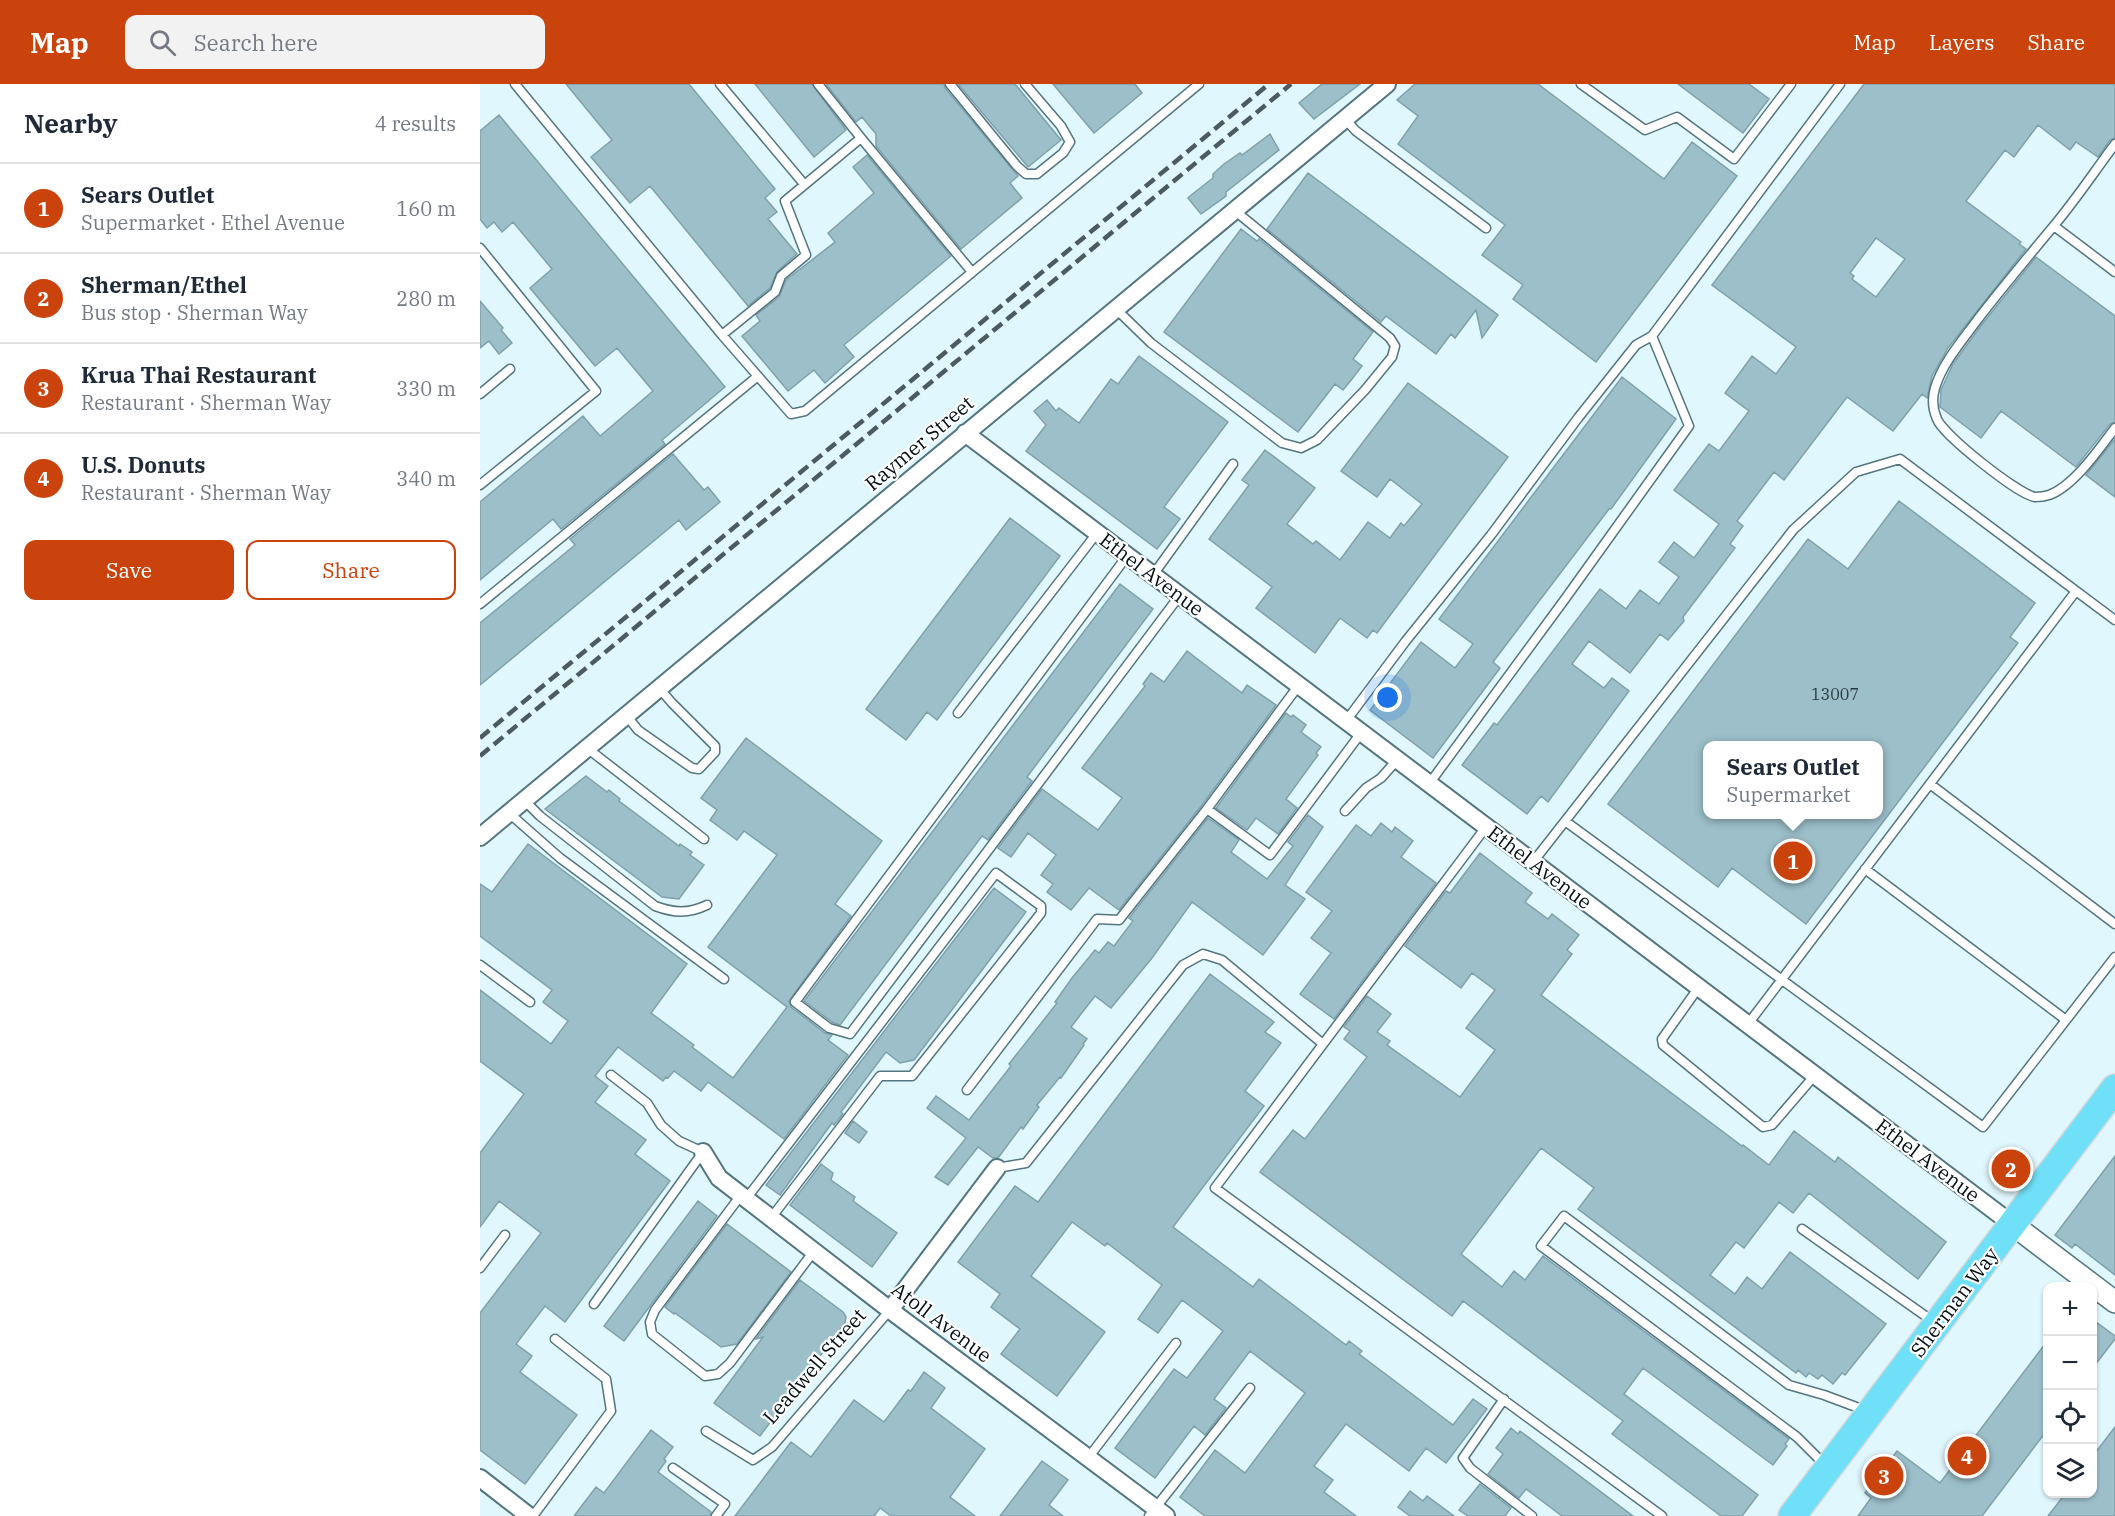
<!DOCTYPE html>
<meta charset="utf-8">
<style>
body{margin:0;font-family:"IBM Plex Serif",serif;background:#f2f2f3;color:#1f2937}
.controls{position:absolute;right:18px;bottom:18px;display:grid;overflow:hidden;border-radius:12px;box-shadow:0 2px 4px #0004}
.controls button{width:54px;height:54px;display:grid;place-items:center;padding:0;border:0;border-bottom:2px solid #e0e1e3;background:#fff;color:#1f2937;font:30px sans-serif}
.you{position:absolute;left:908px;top:614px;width:21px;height:21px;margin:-15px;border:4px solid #fff;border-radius:50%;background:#1a73e8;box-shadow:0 0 0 9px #1a73e833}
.badge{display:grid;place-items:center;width:39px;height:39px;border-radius:50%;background:#ca430d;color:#fff;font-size:20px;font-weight:700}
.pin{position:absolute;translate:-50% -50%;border:3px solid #fff;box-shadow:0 2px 6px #0006}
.popup{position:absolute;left:1223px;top:657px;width:180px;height:78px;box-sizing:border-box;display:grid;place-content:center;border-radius:12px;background:#fff;filter:drop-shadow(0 2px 4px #0005);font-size:20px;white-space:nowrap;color:#747a83}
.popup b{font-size:22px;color:#1f2937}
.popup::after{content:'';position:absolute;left:50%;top:100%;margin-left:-12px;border:12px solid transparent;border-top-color:#fff}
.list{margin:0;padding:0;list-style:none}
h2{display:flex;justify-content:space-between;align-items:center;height:78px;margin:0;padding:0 24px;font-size:26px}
h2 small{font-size:20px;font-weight:400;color:#747a83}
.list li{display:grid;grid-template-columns:39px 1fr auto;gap:18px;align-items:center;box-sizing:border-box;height:90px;padding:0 24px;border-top:2px solid #e0e1e3}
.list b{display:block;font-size:22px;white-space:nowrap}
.list p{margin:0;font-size:20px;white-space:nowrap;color:#747a83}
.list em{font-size:20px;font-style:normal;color:#747a83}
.actions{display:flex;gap:12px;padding:18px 24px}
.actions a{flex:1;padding:14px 0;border:2px solid #ca430d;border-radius:12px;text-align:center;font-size:21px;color:#ca430d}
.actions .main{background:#ca430d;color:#fff}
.icon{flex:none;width:33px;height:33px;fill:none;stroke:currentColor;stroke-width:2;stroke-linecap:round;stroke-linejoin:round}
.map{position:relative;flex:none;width:1635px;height:1432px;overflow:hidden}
header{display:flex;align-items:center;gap:36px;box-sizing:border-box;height:84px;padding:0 30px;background:#ca430d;color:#fff}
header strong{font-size:28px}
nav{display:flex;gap:33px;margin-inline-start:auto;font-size:21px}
.search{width:420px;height:54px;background:#f2f2f3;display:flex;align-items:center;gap:15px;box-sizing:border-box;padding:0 21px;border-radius:12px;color:#747a83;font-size:22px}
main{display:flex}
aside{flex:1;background:#fff}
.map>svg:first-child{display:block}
.building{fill:#9cbfca;stroke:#7ea1ac;stroke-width:1.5;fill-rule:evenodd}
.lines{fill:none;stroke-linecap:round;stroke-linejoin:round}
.service-casing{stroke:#53757f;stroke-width:11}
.minor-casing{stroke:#53757f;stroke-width:20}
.tertiary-casing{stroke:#53757f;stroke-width:24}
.primary-casing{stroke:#d7d9d9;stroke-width:30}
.service{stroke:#fff;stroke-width:8}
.minor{stroke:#fff;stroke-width:16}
.tertiary{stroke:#fff;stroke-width:21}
.primary{stroke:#70e0f9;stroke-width:27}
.rail{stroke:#4c5b60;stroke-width:4.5;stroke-dasharray:12 6;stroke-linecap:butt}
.labels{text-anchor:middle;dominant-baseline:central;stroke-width:4.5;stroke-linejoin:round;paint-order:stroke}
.number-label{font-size:16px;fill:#293b41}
.street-label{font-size:20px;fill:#030f13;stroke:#fff}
</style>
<header>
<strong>Map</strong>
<div class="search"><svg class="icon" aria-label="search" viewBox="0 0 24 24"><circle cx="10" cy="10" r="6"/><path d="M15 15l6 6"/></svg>Search here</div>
<nav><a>Map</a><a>Layers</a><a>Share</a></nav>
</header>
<main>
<aside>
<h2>Nearby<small>4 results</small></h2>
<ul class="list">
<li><span class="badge">1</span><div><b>Sears Outlet</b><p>Supermarket · Ethel Avenue</p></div><em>160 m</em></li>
<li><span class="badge">2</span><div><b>Sherman/Ethel</b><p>Bus stop · Sherman Way</p></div><em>280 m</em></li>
<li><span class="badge">3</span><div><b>Krua Thai Restaurant</b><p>Restaurant · Sherman Way</p></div><em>330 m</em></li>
<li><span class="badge">4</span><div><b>U.S. Donuts</b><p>Restaurant · Sherman Way</p></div><em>340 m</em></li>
</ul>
<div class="actions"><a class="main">Save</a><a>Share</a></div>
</aside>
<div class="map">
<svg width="1635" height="1432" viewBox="0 0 1635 1432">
<rect width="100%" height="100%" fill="#e1f7fe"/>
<!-- building -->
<path class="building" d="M86 0H209L295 105 285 114 297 128 288 135 317 170 297 188 290 204 268 222 170 102 150 119 111 73 132 56Z
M275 0H332L366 46 334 73Z
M346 0H464L465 4 538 92 530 99 542 114 481 165 396 62V50L382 33 376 38Z
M478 0H535L581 56 548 83Z
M573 0H655L662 9 614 49Z
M842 0H880L834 35 819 19Z
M935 0H1058L1184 95 1212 58 1257 92 1116 278 1033 215 1043 201 1002 171 1025 141 918 60 938 32 917 16Z
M1198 0H1269L1289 15 1263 49Z
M1384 0H1635V54L1630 56 1618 73 1596 58 1590 66 1558 41 1534 73 1525 66 1486 117 1541 158 1539 160 1546 165 1468 264 1452 292 1447 314 1442 310 1413 347 1367 313 1304 396 1294 388 1257 437 1263 442 1250 460 1255 464 1203 533 1204 537 1188 556 1180 550 1150 589 1109 557 1092 580 1124 604 1132 594 1149 607 1068 718 1061 712 1047 730 982 681 1014 639 1017 641 1120 505 1146 525 1160 506 1179 520 1199 493 1179 478 1194 458 1214 474 1239 440 1194 406 1229 360 1239 367 1269 327 1245 309 1272 272 1296 290 1316 263 1232 201ZM1396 154 1425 175 1396 213 1372 195 1374 192 1370 189Z
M19 31 245 303 182 356 185 360 81 445 73 435 0 496V418L103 332 120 352 173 307 137 264 115 282 50 204 72 185 33 138 22 148 14 138 7 144 0 135V47Z
M790 50 799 66 746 108V112L721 130 708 114 710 112 733 94V90L744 80 760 69 762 71Z
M387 71 471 172 364 261 374 273 345 299 334 286 308 307 262 252 280 237 276 231 299 213 306 196 355 158 348 149 394 109 373 83Z
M828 89 1018 231 1002 254 996 226 975 254 971 250 956 270 906 232 901 238 787 145Z
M761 145 777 157 779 155 893 248 873 275 882 282 872 295 863 306 855 300 818 348 684 248Z
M1556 173 1635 232V338L1630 340 1596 383 1521 327 1501 354 1460 323 1461 306 1473 280 1503 239Z
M0 217 23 244 21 246 32 259 19 270 9 257 0 264Z
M659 272 748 338 684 423 700 435 677 465 546 367 566 341 554 327 567 316 576 327 579 324 599 339 631 295 638 300Z
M1142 293 1196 335 1131 425H1129L1013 578 1020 584 953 674 890 626 941 558 975 584 993 560 959 535Z
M928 299 1028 373 897 549 893 546 887 554 860 534 835 569 776 524 792 503 729 455 769 401 762 396 785 366 835 404 807 440 833 460 836 457 860 476 888 438 910 454 921 439 924 442 942 420 910 395 897 413 861 387Z
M1635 355V413L1606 391Z
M193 370 224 406 228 403 240 418 206 446 199 436 0 601V539L95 461 90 455Z
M1419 417 1555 519 1530 553 1538 559 1326 840 1252 784 1238 803 1128 720 1328 455 1368 485ZM1227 662H1398V730H1227Z
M530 434 580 472 457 636 447 628 426 656 386 625Z
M640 500 673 525 547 693 552 697 508 756 502 752 360 941 352 938 324 917Z
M707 567 762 609 767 601 796 621 722 721 639 826 609 804 591 826 567 808 573 800 561 791 576 771 548 749 531 773 518 764 562 705 618 746 642 714 602 684 665 602 663 600 671 589 684 598Z
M806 629 811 633 813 631 826 641 821 648 841 663 836 669 838 671 806 715 817 724 798 750 776 734 767 746 736 724Z
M266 654 402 757 355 820 371 832 309 917 311 923 345 949 352 951 348 956 368 971 304 1055 228 998 221 1007 194 987 188 994 186 993 183 997 138 963 115 992 128 1002 115 1018 166 1056 155 1070 190 1097 85 1238 65 1222 36 1260 52 1272 40 1288 97 1331 45 1400 0 1366V1229L61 1149 19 1117 0 1143V1069L44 1010 0 977V906L71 960 88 937 63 918 72 906 0 852V800L12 808 48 760 207 880 171 929 214 961 212 963 253 994 307 923 228 863 297 771 264 747 257 756 230 736 237 726 221 714Z
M106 692 127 708 129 706 140 715 139 717 199 762 200 760 212 768 210 771 224 781 199 815 182 813 65 725Z
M828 731 843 743 805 801 825 815 783 871 712 818 672 874 631 924 615 912 591 943 607 955 603 960 604 961 581 994 580 993 557 1021 559 1023 543 1045 541 1043 518 1074H513L498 1063 468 1101 455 1093 486 1054 447 1024 456 1012 489 1036 531 982 529 980 577 919 575 918 592 894 615 866 619 869 628 858 634 862 653 837 649 834 728 734 759 756 751 768 787 795 813 762 808 758Z
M901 739 912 748 915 743 933 757 921 773 956 799 854 935 820 910 851 869 831 854 852 827 826 808 876 741 891 752Z
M1000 769 1052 809 1045 818 1068 835 1072 830 1099 851 1087 866 1092 870 1061 911 1262 1062 1263 1061 1289 1081 1314 1047 1355 1078 1358 1073 1466 1158 1438 1195 1329 1109 1313 1129 1299 1118 1264 1164 1256 1158 1230 1191 1255 1210 1267 1193 1282 1205 1310 1168 1406 1240 1365 1291 1362 1289 1353 1300 1342 1291 1338 1295 1329 1289 1326 1293 1318 1286 1316 1289 1098 1125 1114 1104 1061 1064 981 1170 1022 1203 1034 1187 1045 1196 1063 1172 1309 1355 1305 1360 1307 1362 1293 1381 1163 1284 1144 1310 1278 1411 1262 1432H1241L1132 1350 1143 1337 983 1217 972 1232 780 1088 813 1046 825 1055 887 973 864 955 870 947 864 943 887 912 911 930 897 948 910 957 907 961 980 1013 1015 966 986 944 1015 906 992 889 981 904 925 862 966 807 970 809Z
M514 804 546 828 434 976 420 979 406 968 361 1028 363 1030 354 1041 352 1039 300 1111 286 1101Z
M730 890 794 938 785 948 801 959 765 1007 784 1022 693 1143 773 1203 779 1195 866 1261 869 1257 882 1267 879 1270 973 1341 993 1315 1007 1325 966 1379 946 1364 929 1387 866 1340 834 1382 853 1396 844 1408 876 1432H725L700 1413 735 1366 765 1389 825 1309 770 1267 734 1315 746 1324 725 1351 714 1342 675 1394 635 1364 694 1285 707 1294 743 1247 702 1216 678 1249 658 1235 682 1201 627 1159 625 1162 592 1138 551 1192 625 1248 577 1312 521 1270 540 1245 511 1223 520 1210 478 1178 535 1102 558 1118Z
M373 1037 387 1048 379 1059 365 1049Z
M1635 1072V1191L1595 1160 1592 1164 1575 1151Z
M341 1080 353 1089 351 1096 375 1113 373 1117 417 1149 392 1183 310 1121Z
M218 1117 237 1132 144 1257 124 1242Z
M247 1140 311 1188 257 1260 241 1263 195 1229 194 1230 185 1223Z
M320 1196 363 1228 366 1233 365 1239 280 1352 234 1319 283 1253 276 1255Z
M1612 1235 1635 1252V1255L1612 1285Z
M1568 1256V1345L1502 1432H1378L1391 1414 1385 1409 1417 1367 1460 1399Z
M444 1288 465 1304 451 1324 505 1365 470 1413 495 1432H411L400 1424 394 1432H255L311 1358 331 1373 374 1316 404 1338 428 1306 431 1307Z
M1635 1343V1432H1568L1585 1410H1612V1373Z
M1031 1344 1038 1350 1040 1347 1153 1432H1082L1046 1405 1039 1414 1008 1390 1023 1370 1016 1364Z
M171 1346 193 1363 184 1375 186 1377 178 1388 231 1428 230 1432H94L116 1403 124 1409Z
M562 1377 588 1396 569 1421 583 1432H520Z
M1000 1400 1031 1424 1025 1432H988L979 1426Z
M930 1407 943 1417 947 1412 974 1432H930L918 1423Z"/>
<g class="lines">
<!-- service casing -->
<g class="service-casing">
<path id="service" d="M35 0 242 251 311 330 325 327 719 0
M240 0 324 100
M470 0 537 82 546 90H557L583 69 590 58 581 42 545 0
M1101 0 1165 46 1197 33 1254 75 1311 0
M865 35 876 47 1006 144
M381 54 492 188
M1635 60C1614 88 1595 117 1572 144 1547 174 1522 204 1498 235 1482 257 1463 278 1455 304 1452 314 1453 326 1457 335 1463 351 1539 411 1555 413 1559 413 1566 412 1569 411 1594 402 1619 365 1635 344
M1574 142 1635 188
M0 164 116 307 0 401
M636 225 671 259 802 359 821 364 837 356 885 306 912 273 915 262 910 254 754 126
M242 251 295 208 301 192 326 171 305 117 381 54 338 0
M0 310 30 285
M647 472 315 918 349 944 370 950 700 511
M673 491 753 380
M1596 507 1635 536
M0 520 278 292
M478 629 617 449
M146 631 158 646 212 684 219 685 235 668V662L192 619 179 604
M866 637 925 558 1011 451 1098 334 1156 261 1172 252
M107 664 224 755
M949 700 1085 515 1209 342 1172 252 1360 0
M1450 700 1635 840
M44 716 60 732 175 822C194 829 208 830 227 821
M727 725 819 601
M865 727 886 704 901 694 917 676
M29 729 80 774 244 895
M1085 737 1503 1043 1635 873
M1006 743 735 1104 1182 1432
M1053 778 1313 446 1376 388 1420 375 1596 507 1268 940
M1385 785 1586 936
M0 881 50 918
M1219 903 1182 955 1183 961 1283 1043 1292 1041 1335 991
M487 1006 617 835 639 836 727 725 790 771 881 649
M517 1084 546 1079 703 881 723 870 742 876 843 960
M261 1111 175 1226 170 1238 172 1250 225 1292 238 1290 250 1279 334 1167
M266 1115 516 789 561 822V829L432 992H400L291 1134
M1322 1145 1454 1238
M0 1184 25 1151
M114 1220 223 1068 199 1057 181 1041 167 1019 131 991
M1024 1315 983 1374 990 1384 1052 1432
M226 1347 273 1376 292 1363 410 1226
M608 1374 696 1259
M1345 1381 1317 1353 1061 1162 1084 1132 1309 1301 1344 1311 1387 1327
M193 1384 245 1420 236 1432
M53 1432 131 1327 126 1295 75 1255
M669 1432 770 1304"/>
</g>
<!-- minor casing -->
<g class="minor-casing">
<path id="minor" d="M485 349 1532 1140
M0 753 907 0
M223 1068 239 1094 410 1226 686 1432
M410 1226 517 1084
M0 1394 49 1432"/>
</g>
<!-- tertiary casing -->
<g class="tertiary-casing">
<path id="tertiary" d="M1532 1140 1635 1218"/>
</g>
<!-- primary casing -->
<g class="primary-casing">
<path id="primary" d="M1312 1432 1635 1004"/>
</g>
<!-- service -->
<use href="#service" class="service"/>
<!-- minor -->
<use href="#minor" class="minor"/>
<!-- tertiary -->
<use href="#tertiary" class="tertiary"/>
<!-- primary -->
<use href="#primary" class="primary"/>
<!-- rail -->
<path class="rail" d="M0 654 789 0
M0 672 811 0"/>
</g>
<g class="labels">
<!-- number labels -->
<g class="number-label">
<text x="1355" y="610">13007</text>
</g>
<!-- street labels -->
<g class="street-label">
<text transform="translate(439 359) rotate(-40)">Raymer Street</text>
<text transform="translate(672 490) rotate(37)">Ethel Avenue</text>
<text transform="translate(1060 783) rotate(37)">Ethel Avenue</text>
<text transform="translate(1448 1076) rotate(37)">Ethel Avenue</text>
<text transform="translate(1474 1218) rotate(-53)">Sherman Way</text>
<text transform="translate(462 1238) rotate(37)">Atoll Avenue</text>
<text transform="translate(334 1282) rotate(-49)">Leadwell Street</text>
</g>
</g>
</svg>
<div class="controls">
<button>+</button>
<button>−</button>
<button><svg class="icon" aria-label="locate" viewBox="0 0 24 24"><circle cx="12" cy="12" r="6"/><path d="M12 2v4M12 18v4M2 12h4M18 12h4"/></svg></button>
<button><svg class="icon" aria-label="layers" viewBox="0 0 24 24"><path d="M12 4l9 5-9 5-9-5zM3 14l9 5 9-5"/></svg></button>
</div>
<div class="you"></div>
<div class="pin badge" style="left:1313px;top:777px">1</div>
<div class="popup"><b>Sears Outlet</b>Supermarket</div>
<div class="pin badge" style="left:1531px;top:1085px">2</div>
<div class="pin badge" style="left:1404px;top:1392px">3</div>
<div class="pin badge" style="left:1487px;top:1372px">4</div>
</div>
</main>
